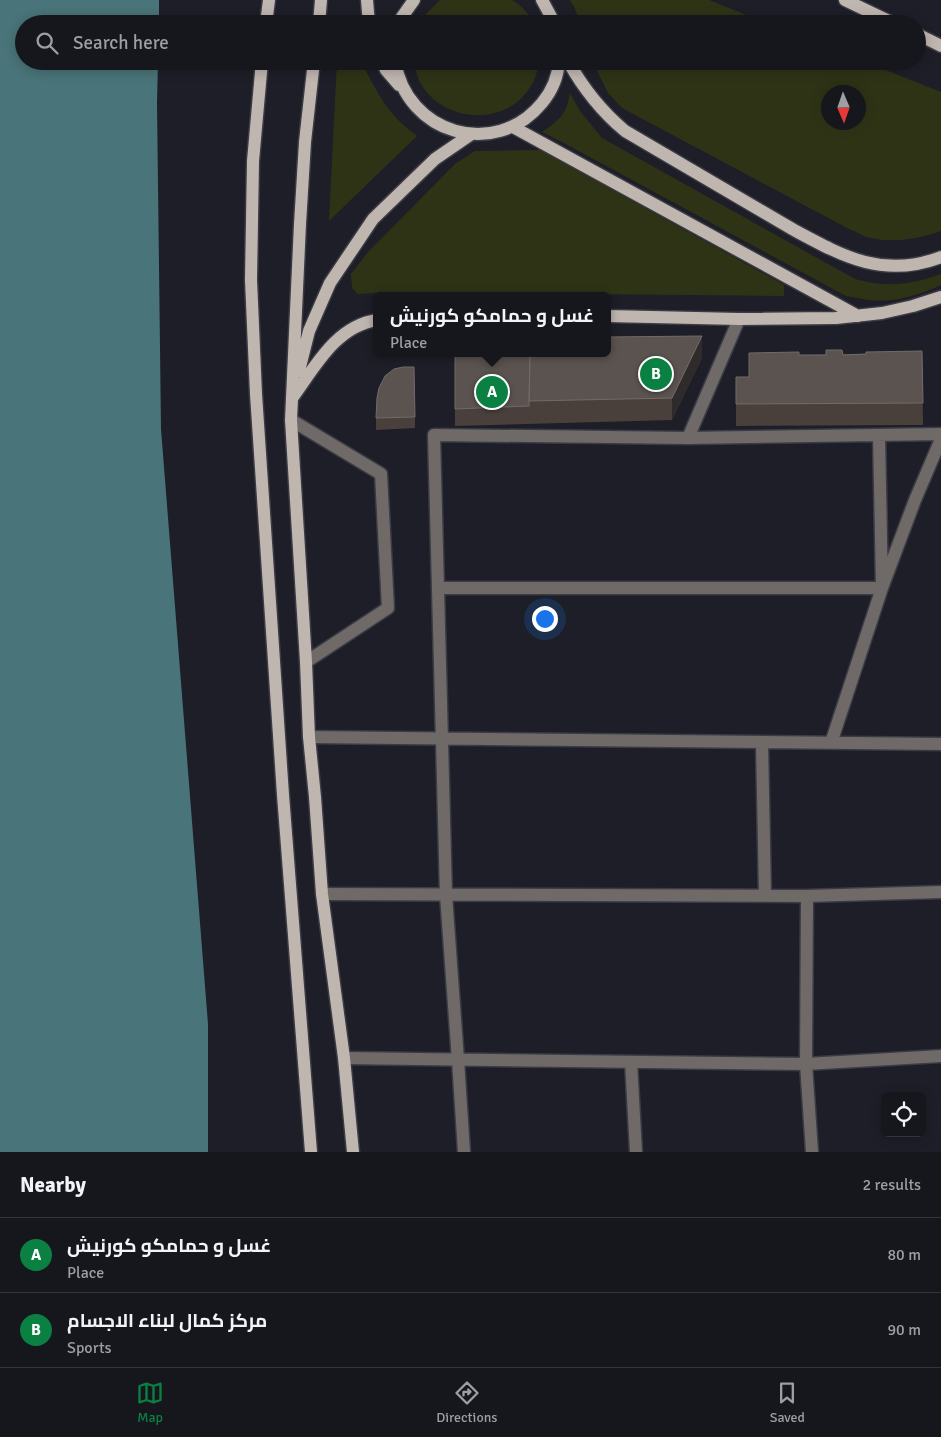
<!DOCTYPE html>
<meta charset="utf-8">
<style>
body{margin:0;font-family:Signika,Cairo,sans-serif;background:#23232a;color:#f1f3f6}
.controls{position:absolute;right:15px;bottom:15px;display:grid;overflow:hidden;border-radius:8px;box-shadow:0 2px 12px #0003}
.controls button{width:45px;height:45px;display:grid;place-items:center;padding:0;border:0;border-bottom:1px solid #35353b;background:#16161d;color:#f1f3f6;font:25px sans-serif}
.compass{position:absolute;left:821px;top:85px;width:45px;height:45px;border-radius:50%;background:#16161d;box-shadow:0 2px 12px #0003;rotate:178deg}
.you{position:absolute;left:544px;top:618px;width:18px;height:18px;margin:-12px;border:4px solid #fff;border-radius:50%;background:#1a73e8;box-shadow:0 0 0 8px #1a73e833}
.badge{display:grid;place-items:center;width:32px;height:32px;border-radius:50%;background:#0b8043;color:#fff;font-size:16px;font-weight:700}
.pin{position:absolute;translate:-50% -50%;border:2px solid #fff;box-shadow:0 1px 5px #0006}
.popup{position:absolute;left:373px;top:292px;width:238px;height:65px;box-sizing:border-box;display:grid;place-content:center;border-radius:8px;background:#16161d;filter:drop-shadow(0 1px 4px #0005);font-size:16px;white-space:nowrap;color:#9e9fa4}
.popup b{font-size:19px;color:#f1f3f6}
.popup::after{content:'';position:absolute;left:50%;top:100%;margin-left:-10px;border:10px solid transparent;border-top-color:#16161d}
.list{margin:0;padding:0;list-style:none}
h2{display:flex;justify-content:space-between;align-items:center;height:65px;margin:0;padding:0 20px;font-size:21px}
h2 small{font-size:16px;font-weight:400;color:#9e9fa4}
.list li{display:grid;grid-template-columns:32px 1fr auto;gap:15px;align-items:center;box-sizing:border-box;height:75px;padding:0 20px;border-top:1px solid #35353b}
.list b{display:block;font-size:19px;white-space:nowrap}
.list p{margin:0;font-size:16px;white-space:nowrap;color:#9e9fa4}
.list em{font-size:16px;font-style:normal;color:#9e9fa4}
.icon{flex:none;width:28px;height:28px;fill:none;stroke:currentColor;stroke-width:2;stroke-linecap:round;stroke-linejoin:round}
.map{position:relative;flex:none;width:941px;height:1152px;overflow:hidden}
.search{position:absolute;background:#16161d;box-shadow:0 2px 12px #0003;left:15px;right:15px;top:15px;height:55px;display:flex;align-items:center;gap:12px;box-sizing:border-box;padding:0 18px;border-radius:28px;color:#9e9fa4;font-size:19px}
.sheet{height:215px;background:#16161d}
nav{display:flex;justify-content:space-around;align-items:center;box-sizing:border-box;height:70px;border-top:1px solid #35353b;background:#16161d;font-size:14px;color:#9e9fa4}
nav a{display:grid;justify-items:center;gap:2px}
nav .on{color:#0b8043}
.map>svg:first-child{display:block}
.green{fill:#2f3316;fill-rule:evenodd}
.water{fill:#497479}
.lines{fill:none;stroke-linecap:round;stroke-linejoin:round}
.minor-casing{stroke:#3a3b44;stroke-width:15}
.major-casing{stroke:#3a3b44;stroke-width:15}
.minor{stroke:#6f6a67;stroke-width:12}
.major{stroke:#c0b6b0;stroke-width:12}
.wall{fill:#49403c}
.shaded-wall{fill:#302b2b}
.building{fill:#5b5350;stroke:#726b6a}
</style>
<div class="map">
<svg width="941" height="1152" viewBox="0 0 941 1152">
<rect width="100%" height="100%" fill="#1d1e27"/>
<!-- green -->
<path class="green" d="M440 0H512C521 5 530 14 534 24H420L423 17Z
M570 0H709L769 24H581L574 7Z
M337 61H361C377 93 388 115 417 136L329 221Z
M414 61H540C537 73 534 83 526 93 498 128 438 120 419 80 416 74 415 67 414 61Z
M592 61H863L941 92V231C917 239 892 244 867 237 861 235 855 231 849 229L622 108 608 93ZM828 92H858V122H828Z
M570 93 580 111 602 138 855 279C886 288 911 285 941 274V285C919 295 894 303 869 300 861 299 854 297 846 296L562 142 542 132C559 121 567 113 570 93Z
M540 150 784 285V296L391 292 358 294 352 288 351 274 368 252 455 164 475 151Z"/>
<!-- water -->
<path class="water" d="M0 0H159V24H24V61H158L157 103 161 429 208 1024V1152H0Z"/>
<g class="lines">
<!-- minor casing -->
<g class="minor-casing">
<path id="minor" d="M291 420 381 474 388 608 306 662
M688 438 739 319
M438 588H882L879 435
M309 737 941 744
M762 743 765 895
M831 743 882 588 915 500 941 439
M322 894 807 896 941 892
M807 896 806 1064 812 1152
M344 1058 806 1064 941 1056
M631 1062 636 1152
M464 1152 458 1060 446 895 434 435 688 438 941 434"/>
</g>
<!-- major casing -->
<g class="major-casing">
<path id="major" d="M367 0 369 24
M542 0 555 24
M845 0 895 24
M266 24 269 0
M319 24 321 0
M400 24 402 17 414 0
M917 34 941 46
M262 61 253 161 251 280 256 394 283 795 311 1152
M314 61 305 142 300 224 291 420 306 662 309 737 315 797 322 894 344 1058 353 1152
M382 61 386 70 399 85
M395 61C406 134 495 160 542 103 552 91 558 77 559 61
M568 61C583 88 601 111 625 131L794 230C844 257 884 279 941 257
M513 127 858 316
M607 316 739 319 836 318 882 313 913 306 941 297
M299 371 309 331 330 283 373 219 435 159 470 135
M293 397C315 367 336 326 377 320"/>
</g>
<!-- minor -->
<use href="#minor" class="minor"/>
<!-- major -->
<use href="#major" class="major"/>
</g>
<!-- wall -->
<path class="wall" d="M922 351 923 425 736 426V377H749L799 355 866 354Z
M455 353 702 358 672 420 455 426Z
M415 417V428L376 430V418Z"/>
<!-- shaded-wall -->
<path class="shaded-wall" d="M702 336V358L672 420V398Z"/>
<!-- building -->
<path class="building" d="M702 336 672 398 529 401 530 353H607V337Z
M826 350H842L843 355 866 354V352L922 351 923 403 736 404V377H749V353L799 352V355H826Z
M455 353H530L529 406 455 409Z
M403 367H414L415 417 376 418 377 398 379 388 385 376 394 369Z"/>
</svg>
<div class="controls">
<button><svg class="icon" aria-label="locate" viewBox="0 0 24 24"><circle cx="12" cy="12" r="6"/><path d="M12 2v4M12 18v4M2 12h4M18 12h4"/></svg></button>
</div>
<svg class="compass" viewBox="-18 -18 36 36"><path d="M0-13l5 13h-10z" fill="#e53935"/><path d="M0 13l5-13h-10z" fill="#9e9fa4"/></svg>
<div class="you"></div>
<div class="pin badge" style="left:492px;top:392px">A</div>
<div class="popup"><b>غسل و حمامكو كورنيش</b>Place</div>
<div class="pin badge" style="left:656px;top:374px">B</div>
<div class="search"><svg class="icon" aria-label="search" viewBox="0 0 24 24"><circle cx="10" cy="10" r="6"/><path d="M15 15l6 6"/></svg>Search here</div>
</div>
<section class="sheet">
<h2>Nearby<small>2 results</small></h2>
<ul class="list">
<li><span class="badge">A</span><div><b>غسل و حمامكو كورنيش</b><p>Place</p></div><em>80 m</em></li>
<li><span class="badge">B</span><div><b>مركز كمال لبناء الاجسام</b><p>Sports</p></div><em>90 m</em></li>
</ul>
</section>
<nav>
<a class="on"><svg class="icon" aria-label="map" viewBox="0 0 24 24"><path d="M3 6l6-2 6 2 6-2v14l-6 2-6-2-6 2zM9 4v14M15 6v14"/></svg>Map</a>
<a><svg class="icon" aria-label="directions" viewBox="0 0 24 24"><path d="M12 3l9 9-9 9-9-9zM9 14v-3h6M13 9l2 2-2 2"/></svg>Directions</a>
<a><svg class="icon" aria-label="saved" viewBox="0 0 24 24"><path d="M7 4h10v16l-5-4-5 4z"/></svg>Saved</a>
</nav>
